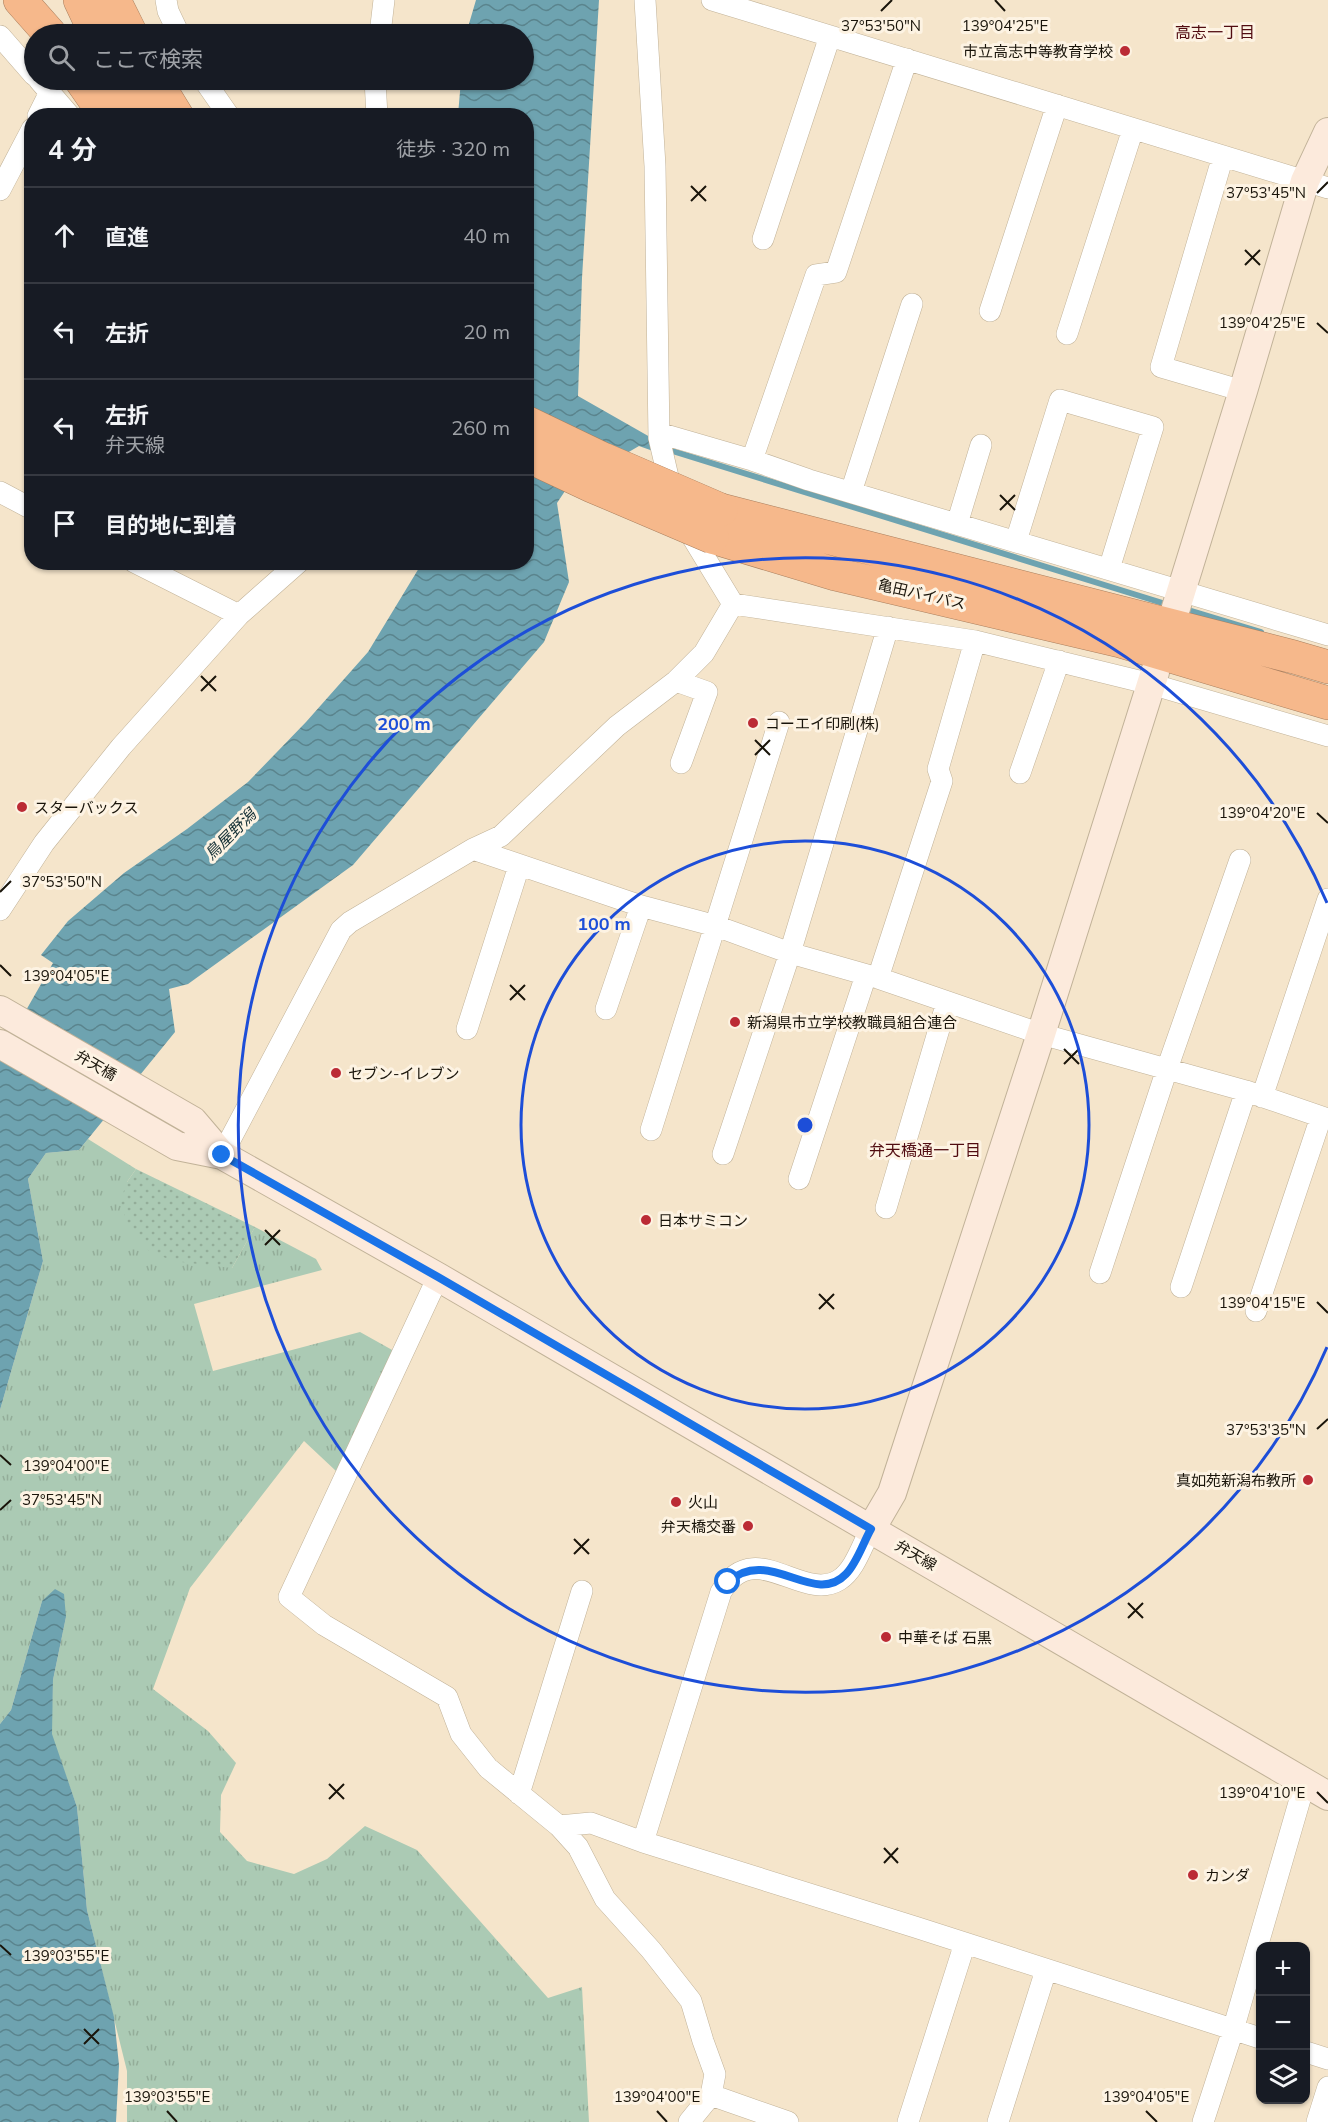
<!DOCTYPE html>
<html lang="ja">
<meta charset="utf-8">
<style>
body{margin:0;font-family:Mulish,"Noto Sans JP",sans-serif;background:#20242c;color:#f1f3f6}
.controls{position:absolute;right:18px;bottom:18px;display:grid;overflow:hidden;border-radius:12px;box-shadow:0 2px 4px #0004}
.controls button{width:54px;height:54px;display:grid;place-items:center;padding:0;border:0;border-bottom:2px solid #363941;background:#171b24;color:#f1f3f6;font:30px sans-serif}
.stop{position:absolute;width:18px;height:18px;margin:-14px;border:4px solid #1a73e8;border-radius:50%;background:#fff}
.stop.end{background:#1a73e8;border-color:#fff;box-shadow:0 2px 6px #0008}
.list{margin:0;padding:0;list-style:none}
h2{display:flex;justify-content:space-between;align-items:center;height:78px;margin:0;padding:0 24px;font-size:26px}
h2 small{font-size:20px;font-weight:400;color:#9ea1a6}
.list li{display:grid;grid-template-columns:39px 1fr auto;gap:18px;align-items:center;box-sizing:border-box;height:96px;padding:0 24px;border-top:2px solid #363941}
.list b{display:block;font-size:22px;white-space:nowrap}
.list p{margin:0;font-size:20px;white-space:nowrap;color:#9ea1a6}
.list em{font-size:20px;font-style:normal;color:#9ea1a6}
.icon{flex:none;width:33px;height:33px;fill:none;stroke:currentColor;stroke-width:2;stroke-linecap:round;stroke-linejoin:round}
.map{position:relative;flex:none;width:1328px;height:2122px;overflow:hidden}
.search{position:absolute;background:#171b24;box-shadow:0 2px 4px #0004;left:24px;top:24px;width:510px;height:66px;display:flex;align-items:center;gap:15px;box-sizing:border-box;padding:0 21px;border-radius:33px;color:#9ea1a6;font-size:22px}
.panel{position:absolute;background:#171b24;box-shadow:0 2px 4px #0004;left:24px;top:108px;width:510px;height:462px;border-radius:24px}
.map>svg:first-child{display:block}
.grass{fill:url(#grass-tufts)}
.park{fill:url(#park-dots)}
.water{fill:url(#water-waves)}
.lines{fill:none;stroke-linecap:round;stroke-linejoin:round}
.stream{stroke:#6ea3b0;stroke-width:6}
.street-casing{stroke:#c1b298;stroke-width:22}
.secondary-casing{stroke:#c1b298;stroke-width:30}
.highway-casing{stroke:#a97f5e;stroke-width:34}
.street{stroke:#fff;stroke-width:21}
.secondary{stroke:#fceadc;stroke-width:28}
.highway{stroke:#f6b88b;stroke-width:33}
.highway-bridge-casing{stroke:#a97f5e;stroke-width:34;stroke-linecap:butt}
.highway-bridge{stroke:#f6b88b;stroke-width:33}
.route{stroke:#1a73e8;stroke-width:8}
.ticks{fill:none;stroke:#19140a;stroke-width:2}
.ring{fill:none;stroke:#1d4ed8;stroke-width:3}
.poi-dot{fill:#bb2b35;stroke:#fdf3e3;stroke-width:2}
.labels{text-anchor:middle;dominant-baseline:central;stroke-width:6;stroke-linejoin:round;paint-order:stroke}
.poi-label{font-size:15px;fill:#19140a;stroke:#fdf3e3;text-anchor:start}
.street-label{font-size:15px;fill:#19140a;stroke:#fdf3e3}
.neighbourhood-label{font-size:16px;fill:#510c11;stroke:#fdf3e3}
.water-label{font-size:16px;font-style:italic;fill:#122e34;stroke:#fdf3e3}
.ticks-label{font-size:15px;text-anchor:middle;fill:#19140a;stroke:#fdf3e3;stroke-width:6;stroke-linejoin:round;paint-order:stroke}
.centre{fill:#1d4ed8;stroke:#fdf3e3;stroke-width:3}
.ring-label{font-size:18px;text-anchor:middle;font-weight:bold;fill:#1d4ed8;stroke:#fdf3e3;stroke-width:6;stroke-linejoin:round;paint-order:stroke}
</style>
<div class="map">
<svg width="1328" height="2122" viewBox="0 0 1328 2122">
<defs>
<pattern id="grass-tufts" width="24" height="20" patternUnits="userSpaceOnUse" patternTransform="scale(1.5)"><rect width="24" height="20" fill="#abcab4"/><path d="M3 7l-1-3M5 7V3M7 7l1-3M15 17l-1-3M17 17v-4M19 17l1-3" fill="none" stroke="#93ad99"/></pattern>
<pattern id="park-dots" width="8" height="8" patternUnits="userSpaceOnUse" patternTransform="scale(1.5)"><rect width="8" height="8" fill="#abcab4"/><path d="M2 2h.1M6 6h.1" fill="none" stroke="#93ad99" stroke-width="1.8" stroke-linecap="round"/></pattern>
<pattern id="water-waves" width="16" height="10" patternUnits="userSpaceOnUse" patternTransform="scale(1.5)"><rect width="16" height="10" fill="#6ea3b0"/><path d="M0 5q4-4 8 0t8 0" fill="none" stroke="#5a848d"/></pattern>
</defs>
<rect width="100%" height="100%" fill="#f5e5cb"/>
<!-- grass -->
<path class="grass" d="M88 1139 136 1169 127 1182 232 1268 255 1227 316 1259 322 1270 194 1304 213 1371 360 1332 394 1351 336 1471 304 1441 190 1588 153 1689 208 1731 236 1763 221 1795 220 1832 247 1861 294 1874 327 1859 365 1826 417 1850 548 1998 582 1987 589 2122H127V2071L87 1910 77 1807 51 1734 53 1680 66 1617 42 1601 11 1710 0 1724V1410L43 1261 28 1179 46 1153 79 1150Z"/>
<!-- park -->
<path class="park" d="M136 1169 255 1227 232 1268 173 1261 149 1251 128 1225 120 1202 127 1182Z"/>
<!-- water -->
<path class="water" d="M476 0H599L582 278 578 396 650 437 653 451 639 446 567 488 557 503 569 582 544 642 353 865 188 984 169 989 175 1032 79 1150 46 1153 28 1179 43 1261 0 1410V1056L53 963 41 955 68 921 124 873 187 829 248 782 306 722 368 652 419 568 421 563 526 562V116L458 115 461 80H524V34H466Z
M55 1589 64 1594 66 1617 53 1680 52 1734 77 1807 87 1910 114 2017 119 2065 116 2122H0V1724L11 1710 42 1601Z"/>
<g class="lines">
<!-- stream -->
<path class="stream" d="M666 449 1169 605
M1185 609 1261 632"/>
<!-- street casing -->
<g class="street-casing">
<path id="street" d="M166 0 168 11 179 34
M645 0 655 166 659 438 672 494
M712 0 1328 188
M380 34 384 0
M0 36 34 75
M39 80 70 116
M204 80 229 116
M375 80 377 116
M38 116 50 92
M1223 156 1161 367 1243 391
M0 190 32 129
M763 239 830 36
M990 311 1057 105
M1067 334 1133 129
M659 433 752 460 809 480 1328 635
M752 460 816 275 836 272 907 59
M0 492 32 509
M851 492 912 304
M957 524 981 445
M685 525 733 604
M1016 541 1060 400 1153 427 1109 569
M134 562 239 615
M733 604 975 641 1151 684 1328 736
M676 681 707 692 681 763
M1020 773 1059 661
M473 849 641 906 716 926 790 953 878 978 1041 1034 1246 1091 1328 1119
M0 910 44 843 121 747 239 615 299 562
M878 978 942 781 938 769 975 641
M606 1009 641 906
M467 1029 519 866
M1262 1097 1328 899
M651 1130 779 722
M723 1154 790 953 888 627
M222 1155 341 930 350 922 473 849 501 836 617 726 676 681 704 653 733 604
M799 1179 866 975
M886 1208 947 1002
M1100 1273 1167 1069 1240 860
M438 1277 289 1597 324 1625 447 1697 461 1734 488 1768 559 1826 578 1847 605 1899 651 1950 691 2001 703 2041 715 2074 711 2095 689 2122
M1181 1287 1246 1091
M1256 1311 1321 1117
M519 1794 582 1591
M559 1826 591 1823 643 1842 915 1927 1260 2038
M643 1842 721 1592C754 1535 802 1603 839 1580 855 1570 862 1545 871 1529
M1306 2052 1328 2059
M711 2095 788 2122
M908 2122 965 1943
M998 2122 1046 1970
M1203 2122 1233 2030 1305 1782
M1317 2122 1328 2087"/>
</g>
<!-- secondary casing -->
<g class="secondary-casing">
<path id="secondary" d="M1175 611 1243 391 1305 181 1328 132
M0 1010 193 1121 222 1155
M0 1044 177 1146 222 1155 438 1277 1328 1796
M871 1529 892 1493 1041 1034 1155 672"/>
</g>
<!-- highway casing -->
<g class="highway-casing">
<path id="highway" d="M20 0 50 34
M80 0 96 34
M114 0 131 34
M81 80 106 116
M121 80 143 116
M155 80 177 116
M721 510 1294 657 1328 667
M712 537 835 574 1120 641 1328 703"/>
</g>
<!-- street -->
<use href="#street" class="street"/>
<!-- secondary -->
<use href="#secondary" class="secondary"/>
<!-- highway -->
<use href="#highway" class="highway"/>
<!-- highway-bridge casing -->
<g class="highway-bridge-casing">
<path id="highway-bridge" d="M526 422 603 459 721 510
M526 455 592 486 712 537"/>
</g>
<!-- highway-bridge -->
<use href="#highway-bridge" class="highway-bridge"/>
</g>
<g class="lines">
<!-- route -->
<path class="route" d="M222 1155 438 1277 871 1529C863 1543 857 1563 846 1574 814 1608 769 1545 728 1582"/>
</g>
<!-- ticks -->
<path class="ticks" d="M995 0 1005 11M881 11 892 0M691 186 706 201M1317 193 1328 182M691 201 706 186M1245 250 1260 265M1245 265 1260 250M1317 323 1328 333M1000 495 1015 510M1000 510 1015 495M201 676 216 691M201 691 216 676M755 740 770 755M755 755 770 740M1317 813 1328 823M0 892 11 881M0 965 11 976M510 985 525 1000M510 1000 525 985M1064 1049 1079 1064M1064 1064 1079 1049M265 1230 280 1245M265 1245 280 1230M819 1294 834 1309M1317 1302 1328 1313M819 1309 834 1294M1317 1429 1328 1419M0 1455 11 1465M0 1510 11 1500M574 1539 589 1554M574 1554 589 1539M1128 1603 1143 1618M1128 1618 1143 1603M329 1784 344 1799M1317 1792 1328 1803M329 1799 344 1784M884 1848 898 1863M884 1863 898 1848M0 1945 11 1955M84 2029 99 2044M84 2044 99 2029M167 2111 177 2122M657 2111 667 2122M1146 2111 1157 2122"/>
<!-- distance rings -->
<g class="ring">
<circle cx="805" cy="1125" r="284"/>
<path d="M1327 1347A567 567 0 1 1 1327 903"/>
</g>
<!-- markers -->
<g class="poi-dot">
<circle cx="1125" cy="51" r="6"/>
<circle cx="753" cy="723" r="6"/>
<circle cx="22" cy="807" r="6"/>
<circle cx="735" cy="1022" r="6"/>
<circle cx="336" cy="1073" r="6"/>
<circle cx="646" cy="1220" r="6"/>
<circle cx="1308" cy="1480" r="6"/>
<circle cx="676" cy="1502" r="6"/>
<circle cx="748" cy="1526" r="6"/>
<circle cx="886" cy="1637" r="6"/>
<circle cx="1193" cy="1875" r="6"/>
</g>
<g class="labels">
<!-- poi labels -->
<g class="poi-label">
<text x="1113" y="51" text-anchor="end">市立高志中等教育学校</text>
<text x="765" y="723">コーエイ印刷(株)</text>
<text x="34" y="807">スターバックス</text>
<text x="747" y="1022">新潟県市立学校教職員組合連合</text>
<text x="348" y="1073">セブン-イレブン</text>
<text x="658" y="1220">日本サミコン</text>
<text x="1296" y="1480" text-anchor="end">真如苑新潟布教所</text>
<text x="688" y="1502">火山</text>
<text x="736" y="1526" text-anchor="end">弁天橋交番</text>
<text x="898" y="1637">中華そば 石黒</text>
<text x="1205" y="1875">カンダ</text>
</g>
<!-- street labels -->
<g class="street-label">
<text transform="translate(922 594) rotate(13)">亀田バイパス</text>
<text transform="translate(96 1065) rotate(30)">弁天橋</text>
<text transform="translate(916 1555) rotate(30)">弁天線</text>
</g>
<!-- neighbourhood labels -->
<g class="neighbourhood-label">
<text x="1215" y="32">高志一丁目</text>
<text x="925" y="1150">弁天橋通一丁目</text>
</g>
<!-- water labels -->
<g class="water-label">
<text transform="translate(230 834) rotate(-45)">鳥屋野潟</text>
</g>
</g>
<g class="ticks-label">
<text x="1005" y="31">139°04'25"E</text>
<text x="881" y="31">37°53'50"N</text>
<text x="1266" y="198">37°53'45"N</text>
<text x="1262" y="328">139°04'25"E</text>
<text x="1262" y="818">139°04'20"E</text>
<text x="62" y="887">37°53'50"N</text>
<text x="66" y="981">139°04'05"E</text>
<text x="1262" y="1308">139°04'15"E</text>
<text x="1266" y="1435">37°53'35"N</text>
<text x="66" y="1471">139°04'00"E</text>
<text x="62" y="1505">37°53'45"N</text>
<text x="1262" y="1798">139°04'10"E</text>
<text x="66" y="1961">139°03'55"E</text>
<text x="167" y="2102">139°03'55"E</text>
<text x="657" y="2102">139°04'00"E</text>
<text x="1146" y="2102">139°04'05"E</text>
</g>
<circle cx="805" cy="1125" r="9" class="centre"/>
<g class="ring-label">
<text x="404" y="730">200 m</text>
<text x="604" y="930">100 m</text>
</g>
</svg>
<div class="controls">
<button>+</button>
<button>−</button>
<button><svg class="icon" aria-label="layers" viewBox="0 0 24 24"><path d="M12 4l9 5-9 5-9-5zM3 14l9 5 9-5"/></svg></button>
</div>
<div class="stop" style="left:728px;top:1582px"></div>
<div class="stop end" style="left:222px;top:1155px"></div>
<div class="search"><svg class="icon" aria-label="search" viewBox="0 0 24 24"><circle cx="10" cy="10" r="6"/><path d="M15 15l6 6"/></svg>ここで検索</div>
<section class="panel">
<h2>4 分<small>徒歩 · 320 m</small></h2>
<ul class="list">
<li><svg class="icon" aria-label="ahead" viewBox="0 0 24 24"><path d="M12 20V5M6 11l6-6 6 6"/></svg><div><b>直進</b></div><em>40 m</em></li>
<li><svg class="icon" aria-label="left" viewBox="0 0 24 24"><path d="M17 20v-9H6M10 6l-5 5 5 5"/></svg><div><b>左折</b></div><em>20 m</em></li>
<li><svg class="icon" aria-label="left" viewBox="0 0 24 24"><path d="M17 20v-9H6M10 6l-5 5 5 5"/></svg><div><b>左折</b><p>弁天線</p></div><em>260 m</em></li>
<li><svg class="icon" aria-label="arrive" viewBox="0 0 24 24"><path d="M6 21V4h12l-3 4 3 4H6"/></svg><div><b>目的地に到着</b></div></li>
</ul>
</section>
</div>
